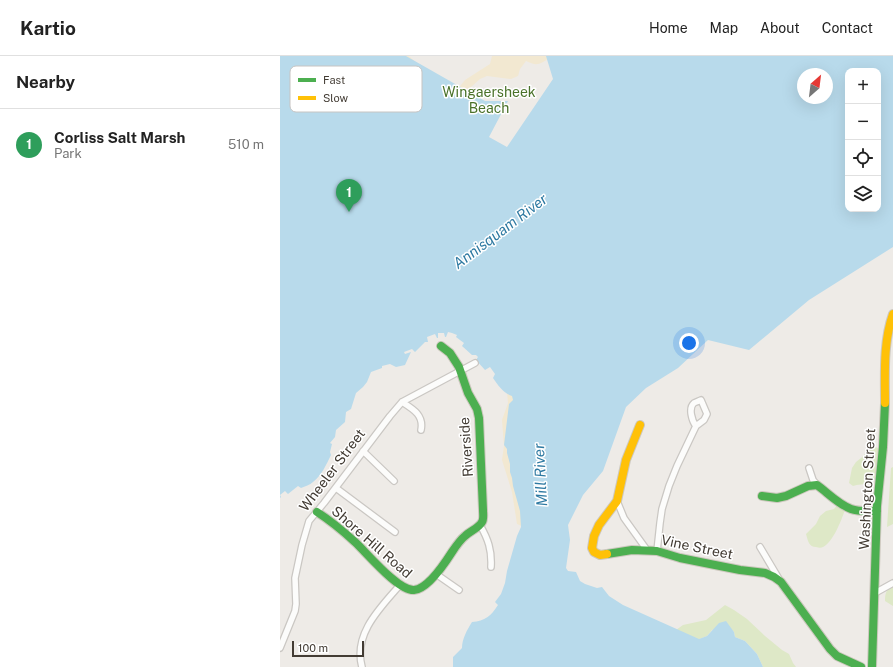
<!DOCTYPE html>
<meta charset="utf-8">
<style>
body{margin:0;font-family:"Public Sans",sans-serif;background:#f6f6f6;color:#222}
.controls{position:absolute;right:12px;top:12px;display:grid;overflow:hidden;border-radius:8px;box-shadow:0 4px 16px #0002}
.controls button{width:36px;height:36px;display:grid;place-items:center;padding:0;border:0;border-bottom:1px solid #e0e0e0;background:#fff;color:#222;font:20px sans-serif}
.compass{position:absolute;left:517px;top:12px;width:36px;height:36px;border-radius:50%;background:#fff;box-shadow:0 4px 16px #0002;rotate:28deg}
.scale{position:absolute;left:12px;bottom:10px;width:72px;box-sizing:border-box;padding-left:4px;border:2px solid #433c34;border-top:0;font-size:11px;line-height:14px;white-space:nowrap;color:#433c34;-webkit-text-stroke:3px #fff;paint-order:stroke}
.you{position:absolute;left:409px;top:287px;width:14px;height:14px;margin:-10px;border:3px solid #fff;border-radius:50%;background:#1a73e8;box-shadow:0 0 0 6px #1a73e833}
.badge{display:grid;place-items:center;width:26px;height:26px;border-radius:50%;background:#1a73e8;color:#fff;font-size:13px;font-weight:700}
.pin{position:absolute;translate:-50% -33px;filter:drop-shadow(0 1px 2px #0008)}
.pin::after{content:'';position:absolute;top:21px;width:14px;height:12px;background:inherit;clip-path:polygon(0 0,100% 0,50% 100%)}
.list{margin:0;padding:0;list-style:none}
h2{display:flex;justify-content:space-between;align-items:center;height:52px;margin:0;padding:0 16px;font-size:17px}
h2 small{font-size:13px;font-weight:400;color:#767676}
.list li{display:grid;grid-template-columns:26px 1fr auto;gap:12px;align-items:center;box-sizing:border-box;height:72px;padding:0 16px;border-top:1px solid #e0e0e0}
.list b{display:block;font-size:15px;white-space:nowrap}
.list p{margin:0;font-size:13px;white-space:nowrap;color:#767676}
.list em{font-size:13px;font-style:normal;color:#767676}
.icon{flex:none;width:22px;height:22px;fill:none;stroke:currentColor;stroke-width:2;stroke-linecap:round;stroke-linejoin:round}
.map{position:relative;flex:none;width:613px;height:611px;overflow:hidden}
header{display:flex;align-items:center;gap:24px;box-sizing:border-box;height:56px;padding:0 20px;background:#fff;border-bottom:1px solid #e0e0e0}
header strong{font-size:19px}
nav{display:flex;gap:22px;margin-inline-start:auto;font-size:14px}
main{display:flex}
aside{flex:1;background:#fff}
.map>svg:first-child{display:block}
.green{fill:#dee8c7}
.sand{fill:#f2e8d1}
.water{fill:#b8daeb;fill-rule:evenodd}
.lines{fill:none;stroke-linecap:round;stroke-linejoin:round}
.street-casing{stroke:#cac7c3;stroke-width:8}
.fast-casing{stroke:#cdc8be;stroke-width:10}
.slow-casing{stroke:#cdc8be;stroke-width:10}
.street{stroke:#fcfcfb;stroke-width:5.5}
.fast{stroke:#4caf50;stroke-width:8}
.slow{stroke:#ffc107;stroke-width:8}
.labels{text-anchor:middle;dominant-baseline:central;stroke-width:3;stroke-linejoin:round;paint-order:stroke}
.park-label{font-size:14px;fill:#4a722a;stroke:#fff}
.street-label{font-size:14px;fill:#433c34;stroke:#fff}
.water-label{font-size:15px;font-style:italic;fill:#2f7aa2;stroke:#fff}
.key{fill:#fff;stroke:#c7c4c2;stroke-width:1}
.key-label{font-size:11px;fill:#433c34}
</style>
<header>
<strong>Kartio</strong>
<nav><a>Home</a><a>Map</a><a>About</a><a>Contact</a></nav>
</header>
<main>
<aside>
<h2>Nearby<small></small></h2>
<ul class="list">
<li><span class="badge" style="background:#2e9e5b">1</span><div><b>Corliss Salt Marsh</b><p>Park</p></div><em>510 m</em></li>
</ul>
</aside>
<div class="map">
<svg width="613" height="611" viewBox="0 0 613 611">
<rect width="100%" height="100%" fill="#eeebe7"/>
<!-- green -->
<path class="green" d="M596 391 600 394C599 404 601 424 589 427 583 429 578 428 573 430L569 427 572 412 576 406 581 402 590 393Z
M613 411V468L607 471 611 412Z
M564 444 567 448C563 460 554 486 543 491 541 492 539 492 536 491 529 491 528 485 526 478L536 468 540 460 546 455 554 453 559 447Z
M613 529V550L605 545C605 538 606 533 613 529Z
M445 549 454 554 467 563 485 580 502 594 509 598 513 607 516 611H483L477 598 465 585 455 581 454 576 447 568 432 574 427 580 417 584 396 574 403 569 426 564Z"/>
<!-- sand -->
<path class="sand" d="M120 0H129L167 36 177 34 185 24 210 8 212 0H365L351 18 324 38 305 49 287 61 268 81 254 74 250 67 252 60 267 54 276 42 275 34 272 27 274 20 279 13 277 7 269 2C260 9 256 10 246 5L240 13 238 20 231 23 207 20 200 23 181 40 171 45C160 38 124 12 120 0Z
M233 333 241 444 244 471 237 468 232 436 222 404 224 390 222 364 228 347 227 336Z"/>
<!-- water -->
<path class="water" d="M0 0H126L205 45H228L209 81 227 91 273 23 266 0H613V191L529 244 469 294 428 284 398 312 366 332 346 351 323 415 303 439 288 469 290 484 286 512 288 515 296 516 300 525 305 528 317 532 322 531 329 540 343 549 419 583 427 580 439 567 446 565 454 576 455 581 465 585 477 598 483 611H173V601L182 592C182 583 187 574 192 566 205 565 211 560 218 549L215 546 221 538 225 527 227 515 237 480 241 471 240 455 233 430 232 422 230 416V408L227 397V393L224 389 229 348 233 344 232 340C223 337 218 329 213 322L215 318 210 311 205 314 196 304 198 301 196 299H192L182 290 184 287 176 281 177 279 172 277 168 276 166 281H165L164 277H158V282H157L155 278 147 281 148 286H145L135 296 132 293 124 296 125 298 131 296 125 309 116 311 110 308 102 310V312L91 316 87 326 83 331 76 337 71 353 66 356 65 366 56 374 55 381 50 387 52 388 50 396 51 399C46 409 42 419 33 426 30 429 25 430 21 432L18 430 8 438 5 435 0 439 1 441 0 442ZM568 15H598V153H568ZM523 18H547V42H523Z"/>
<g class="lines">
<!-- street casing -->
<g class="street-casing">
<path id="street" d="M122 346C133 353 144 359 141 374
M83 395 114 425
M529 412 533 424 537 429
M56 432 115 476
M337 445 344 462 349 469 367 494
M200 469C208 483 212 494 211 511
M480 491 499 523
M377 495 380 467 382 453 389 430 397 410 416 370 424 364 427 358 421 344C419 345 416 346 414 347 408 352 412 365 416 370
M156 518 179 534
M595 537 613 527
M0 592 15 555 16 548 15 522 22 489 29 465 44 447 110 360 122 346 195 307
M82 611C73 578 100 552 120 529"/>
</g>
<!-- fast casing -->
<g class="fast-casing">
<path id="fast" d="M482 440 497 442 506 440 528 430 537 429C548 437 558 448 571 453 579 456 589 455 597 455
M37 456C51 465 63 475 75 486 87 497 118 535 134 534 148 533 165 507 172 496 176 490 180 484 185 480 190 475 199 472 202 466 204 463 203 458 203 454L199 362 197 353 188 337 179 311 170 297 161 290
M327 498 352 494 377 495 400 502 460 514 485 517 494 521 501 526 550 593 557 600 581 611
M592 611 597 450 603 391 605 347"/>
</g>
<!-- slow casing -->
<g class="slow-casing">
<path id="slow" d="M605 347C605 318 603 286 613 258
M327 498 320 499 314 496 312 492 314 480 319 469 337 445 346 404 360 369"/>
</g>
<!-- street -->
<use href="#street" class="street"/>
<!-- fast -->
<use href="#fast" class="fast"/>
<!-- slow -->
<use href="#slow" class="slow"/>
</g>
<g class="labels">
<!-- park labels -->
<g class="park-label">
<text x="209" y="36">Wingaersheek<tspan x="209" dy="16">Beach</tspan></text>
</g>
<!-- street labels -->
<g class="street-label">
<text transform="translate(186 391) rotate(-94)">Riverside</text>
<text transform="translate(52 414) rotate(-53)">Wheeler Street</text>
<text transform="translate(587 433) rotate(-87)">Washington Street</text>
<text transform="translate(92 486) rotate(41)">Shore Hill Road</text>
<text transform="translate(417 491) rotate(12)">Vine Street</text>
</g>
<!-- water labels -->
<g class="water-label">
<text transform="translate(220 175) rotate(-37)">Annisquam River</text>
<text transform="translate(260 419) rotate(-93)">Mill River</text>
</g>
</g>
<!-- legend -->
<rect x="10" y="10" width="132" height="46" rx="6" class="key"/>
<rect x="18" y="22" width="18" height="4" fill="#4caf50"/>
<rect x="18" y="40" width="18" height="4" fill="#ffc107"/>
<g class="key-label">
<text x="43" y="28">Fast</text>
<text x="43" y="46">Slow</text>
</g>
</svg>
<div class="controls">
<button>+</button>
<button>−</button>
<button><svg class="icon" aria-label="locate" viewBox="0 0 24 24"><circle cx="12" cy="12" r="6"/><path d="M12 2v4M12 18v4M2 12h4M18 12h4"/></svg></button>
<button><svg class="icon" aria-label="layers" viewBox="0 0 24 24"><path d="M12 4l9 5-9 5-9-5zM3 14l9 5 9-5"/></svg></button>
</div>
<svg class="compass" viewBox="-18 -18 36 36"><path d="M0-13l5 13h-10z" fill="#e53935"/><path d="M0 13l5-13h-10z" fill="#767676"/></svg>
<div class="scale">100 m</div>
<div class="you"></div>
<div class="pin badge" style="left:69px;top:156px;background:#2e9e5b">1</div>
</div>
</main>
